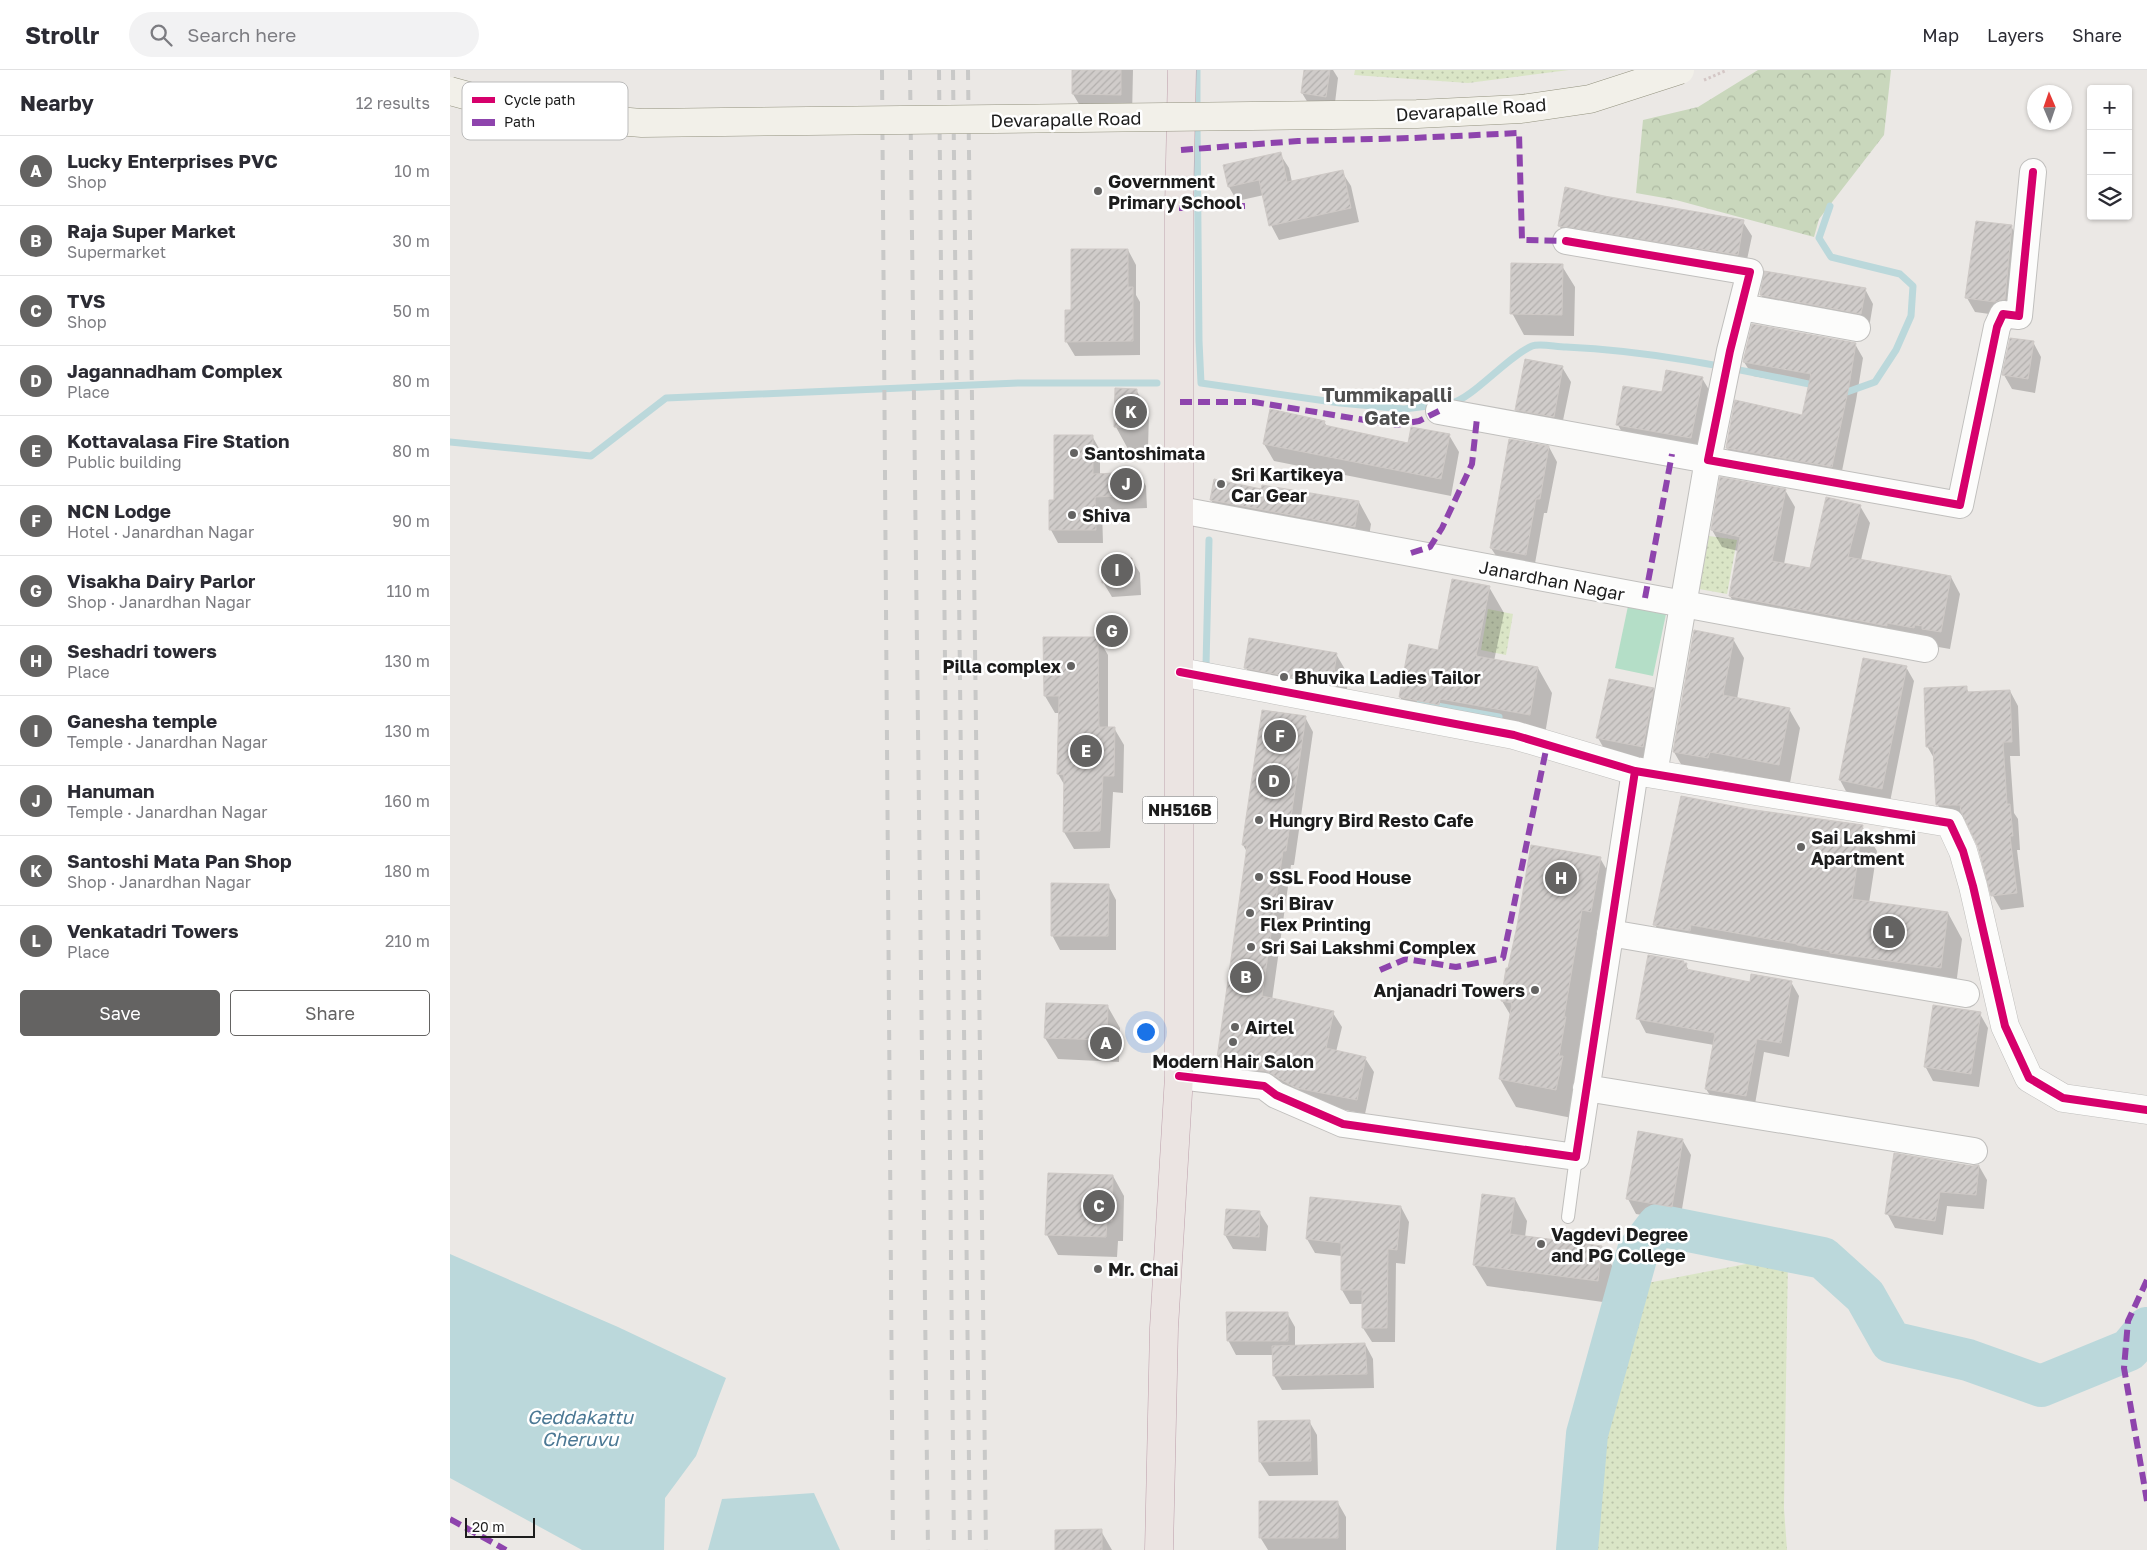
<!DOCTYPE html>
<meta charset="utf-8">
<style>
body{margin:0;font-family:"Golos Text",sans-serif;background:#f2f2f3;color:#2b2b33}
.controls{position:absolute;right:15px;top:15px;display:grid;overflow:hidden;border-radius:5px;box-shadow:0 1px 4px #0004}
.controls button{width:45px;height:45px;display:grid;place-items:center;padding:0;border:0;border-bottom:1px solid #e1e1e2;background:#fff;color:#2b2b33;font:25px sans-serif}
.compass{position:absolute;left:1577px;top:15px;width:45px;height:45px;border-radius:50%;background:#fff;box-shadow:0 1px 4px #0004;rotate:358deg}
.scale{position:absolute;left:15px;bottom:12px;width:70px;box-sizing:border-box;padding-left:5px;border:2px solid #1c1c1c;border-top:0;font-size:14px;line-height:18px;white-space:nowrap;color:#1c1c1c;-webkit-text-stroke:4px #fff;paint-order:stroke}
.you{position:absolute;left:695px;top:961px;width:18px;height:18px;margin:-12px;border:4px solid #fff;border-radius:50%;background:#1a73e8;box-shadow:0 0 0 8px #1a73e833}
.badge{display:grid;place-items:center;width:32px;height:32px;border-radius:50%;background:#646362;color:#fff;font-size:16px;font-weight:700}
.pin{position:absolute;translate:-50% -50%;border:2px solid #fff;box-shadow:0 1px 5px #0006}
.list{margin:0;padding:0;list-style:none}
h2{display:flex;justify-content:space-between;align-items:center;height:65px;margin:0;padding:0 20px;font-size:21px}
h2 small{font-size:16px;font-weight:400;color:#7c7c81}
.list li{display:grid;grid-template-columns:32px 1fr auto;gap:15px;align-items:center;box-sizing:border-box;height:70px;padding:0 20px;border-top:1px solid #e1e1e2}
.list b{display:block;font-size:19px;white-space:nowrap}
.list p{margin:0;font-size:16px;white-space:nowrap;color:#7c7c81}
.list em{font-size:16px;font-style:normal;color:#7c7c81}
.actions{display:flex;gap:10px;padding:15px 20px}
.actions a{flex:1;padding:11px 0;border:1px solid #646362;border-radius:5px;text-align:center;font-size:18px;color:#646362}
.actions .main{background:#646362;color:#fff}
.icon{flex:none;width:28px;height:28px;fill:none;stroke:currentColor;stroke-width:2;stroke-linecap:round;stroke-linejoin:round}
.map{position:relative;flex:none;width:1697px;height:1480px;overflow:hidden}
header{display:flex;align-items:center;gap:30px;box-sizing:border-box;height:70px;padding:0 25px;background:#fff;border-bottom:1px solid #e1e1e2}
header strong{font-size:24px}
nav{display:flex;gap:28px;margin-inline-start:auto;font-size:18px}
.search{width:350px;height:45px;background:#f2f2f3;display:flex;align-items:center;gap:12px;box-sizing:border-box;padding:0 18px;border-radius:28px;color:#7c7c81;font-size:19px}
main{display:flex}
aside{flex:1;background:#fff}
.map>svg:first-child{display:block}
.grass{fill:url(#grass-dots)}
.forest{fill:url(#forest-crowns)}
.pitch{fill:#b4dec7}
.water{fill:#bbd8db}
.shadow{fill:#0003}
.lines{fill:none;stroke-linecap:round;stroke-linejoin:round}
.stream{stroke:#bbd8db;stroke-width:7}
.river{stroke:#bbd8db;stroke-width:42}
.building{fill:url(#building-hatch);stroke:#cec9c6}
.service-casing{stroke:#c0bfbd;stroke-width:14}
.minor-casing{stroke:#c0bfbd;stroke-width:28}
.tertiary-casing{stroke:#c0bfbd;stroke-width:29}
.trunk-casing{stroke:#bd9fab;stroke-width:29}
.service{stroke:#fcfcfb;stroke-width:12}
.minor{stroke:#fcfcfb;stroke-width:26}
.tertiary{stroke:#fcfcfb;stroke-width:28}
.trunk{stroke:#ebe4e2;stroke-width:28}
.rail{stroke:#c9c9c8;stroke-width:4;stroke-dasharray:10 10;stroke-linecap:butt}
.secondary-bridge-casing{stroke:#93927f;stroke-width:29;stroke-linecap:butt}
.path-bridge{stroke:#d4c7c6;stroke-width:3;stroke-dasharray:2.5 2.5;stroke-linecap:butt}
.secondary-bridge{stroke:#f2f0e9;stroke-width:28}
.quiet{stroke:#8e44ad;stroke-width:6;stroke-dasharray:12 6;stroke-linecap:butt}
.cycleway-casing{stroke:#fff;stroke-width:11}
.cycleway{stroke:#d6006c;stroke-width:8}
.poi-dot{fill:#646362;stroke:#fff;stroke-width:2}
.labels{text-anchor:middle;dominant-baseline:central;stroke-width:5;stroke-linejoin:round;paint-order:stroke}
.shield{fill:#fff;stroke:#606060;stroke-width:1}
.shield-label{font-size:16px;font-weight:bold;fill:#1c1c1c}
.street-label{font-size:18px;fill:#1c1c1c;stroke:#fff}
.poi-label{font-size:18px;font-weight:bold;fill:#1c1c1c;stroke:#fff;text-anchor:start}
.water-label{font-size:19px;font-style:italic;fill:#4b7894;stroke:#fff}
.quarter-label{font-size:20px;font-weight:bold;fill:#4f4f4f;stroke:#fff}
.key{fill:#fff;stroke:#bbb;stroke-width:1}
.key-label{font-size:14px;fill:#1c1c1c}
</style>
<header>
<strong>Strollr</strong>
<div class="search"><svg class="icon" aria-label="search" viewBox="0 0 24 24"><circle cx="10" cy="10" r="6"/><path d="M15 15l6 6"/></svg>Search here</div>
<nav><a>Map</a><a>Layers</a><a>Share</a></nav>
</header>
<main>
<aside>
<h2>Nearby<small>12 results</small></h2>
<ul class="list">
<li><span class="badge">A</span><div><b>Lucky Enterprises PVC</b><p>Shop</p></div><em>10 m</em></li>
<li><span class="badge">B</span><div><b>Raja Super Market</b><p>Supermarket</p></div><em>30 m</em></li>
<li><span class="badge">C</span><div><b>TVS</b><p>Shop</p></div><em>50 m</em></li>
<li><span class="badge">D</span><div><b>Jagannadham Complex</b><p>Place</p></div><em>80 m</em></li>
<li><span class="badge">E</span><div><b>Kottavalasa Fire Station</b><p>Public building</p></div><em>80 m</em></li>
<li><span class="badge">F</span><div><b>NCN Lodge</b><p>Hotel · Janardhan Nagar</p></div><em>90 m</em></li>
<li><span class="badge">G</span><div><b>Visakha Dairy Parlor</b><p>Shop · Janardhan Nagar</p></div><em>110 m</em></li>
<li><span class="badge">H</span><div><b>Seshadri towers</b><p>Place</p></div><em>130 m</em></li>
<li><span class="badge">I</span><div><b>Ganesha temple</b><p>Temple · Janardhan Nagar</p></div><em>130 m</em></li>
<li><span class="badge">J</span><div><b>Hanuman</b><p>Temple · Janardhan Nagar</p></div><em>160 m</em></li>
<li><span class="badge">K</span><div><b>Santoshi Mata Pan Shop</b><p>Shop · Janardhan Nagar</p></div><em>180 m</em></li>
<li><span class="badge">L</span><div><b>Venkatadri Towers</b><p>Place</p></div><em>210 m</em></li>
</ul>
<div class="actions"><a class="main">Save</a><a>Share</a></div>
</aside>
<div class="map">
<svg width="1697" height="1480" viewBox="0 0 1697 1480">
<defs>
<pattern id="grass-dots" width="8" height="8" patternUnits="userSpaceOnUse" patternTransform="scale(1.25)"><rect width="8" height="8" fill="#dae5c6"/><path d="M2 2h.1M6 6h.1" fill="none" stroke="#bac4aa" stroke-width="1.8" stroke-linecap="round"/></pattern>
<pattern id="forest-crowns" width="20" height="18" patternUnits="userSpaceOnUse" patternTransform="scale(1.25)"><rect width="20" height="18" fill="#c9d7bc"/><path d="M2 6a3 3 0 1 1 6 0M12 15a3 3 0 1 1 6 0" fill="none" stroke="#acb8a1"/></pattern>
<pattern id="building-hatch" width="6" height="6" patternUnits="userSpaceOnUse" patternTransform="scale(1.25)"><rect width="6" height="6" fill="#d0ccca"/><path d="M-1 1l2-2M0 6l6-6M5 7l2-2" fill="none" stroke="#b2afad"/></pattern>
</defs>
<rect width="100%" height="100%" fill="#ebe8e5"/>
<!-- grass -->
<path class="grass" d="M905 0H1119L1018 13 904 5Z
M1259 466 1287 470 1277 524 1249 519Z
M1038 539 1063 544 1056 585 1031 580Z
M1338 1186 1334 1438 1337 1480H1125L1161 1220Z"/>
<!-- forest -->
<path class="forest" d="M1308 0H1441L1434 65 1369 149 1364 167 1226 130 1186 123 1193 50 1248 37Z"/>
<!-- pitch -->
<path class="pitch" d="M1178 536 1216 544 1203 606 1165 598Z"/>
<!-- water -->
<path class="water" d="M0 1184 168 1257 276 1308 246 1386 215 1428 214 1480H132L0 1408Z
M364 1423 390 1480H258L272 1429Z"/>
<!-- shadow -->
<path class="shadow" d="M624 0H683L682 46H636L623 24Z
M855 0H883L888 8 884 41 861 38 852 23Z
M830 84 839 98 842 112 892 102 901 116 909 152 829 170 821 155 814 125 787 131 779 117 774 96Z
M1154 127 1293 152 1302 166 1295 199 1117 170 1109 155Z
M1561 156 1569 171 1563 243 1554 246 1525 242 1517 228Z
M678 180 686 195V225L690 232V285L625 286 616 271 622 241Z
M1112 196 1125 217 1124 266 1074 265 1062 243Z
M1415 219 1423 234 1419 258 1319 239 1311 225Z
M1583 272 1591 287 1585 323 1562 319 1554 305Z
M1405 274 1413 288 1406 331 1390 411 1285 392 1277 378 1353 346 1359 316 1303 306 1294 292Z
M1112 297 1121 312 1111 360 1075 354 1066 339Z
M1252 308 1265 330 1253 390 1180 377 1168 355 1213 324Z
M667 320H686L699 342 698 379H678L666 357Z
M874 352 877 356 959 374 999 365 1009 382 1001 426 824 391 814 374Z
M642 366 650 380V405L689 403 696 416 697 438 652 440 653 473H608L601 460Z
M1099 377 1107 392 1097 443H1094L1084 499 1050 492 1041 478Z
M1335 420 1345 437 1334 494 1361 499 1410 436 1420 453 1411 490 1501 507 1510 524 1500 579 1290 543 1280 526 1288 481 1272 477 1262 460Z
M761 430 909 432 921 454 917 479 774 452Z
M681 489 690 503 691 525 662 527 653 512Z
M1039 517 1054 543 1044 591 1088 598 1102 623 1094 670 965 653 950 627 990 581Z
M648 568 658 585V658H664L674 675 673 723 663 722 660 778 624 779 614 762 615 716 608 704 610 643H605L595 626Z
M1283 569 1294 588 1287 629 1339 639 1350 658 1340 713 1270 700 1269 707 1235 701 1224 682Z
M886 584 899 606 894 636 808 620 796 598Z
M1414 589 1456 597 1464 611 1440 732 1398 725 1390 710Z
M1516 617 1519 623 1560 621 1568 636 1570 686H1560L1564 743 1568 749 1570 780H1567L1574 837 1551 840 1543 826 1529 776 1516 749H1496L1488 735 1485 690 1477 676Z
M1203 619 1211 634 1201 691 1156 682 1148 668Z
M855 647 863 662 844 795H841L822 930 883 943 892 957 886 982 915 988 924 1002 915 1044 856 1032 775 1009 767 995 797 782 793 775Z
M1298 740 1412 756 1427 781 1419 833 1498 843 1512 869 1505 923 1219 879 1204 853Z
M1150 788 1166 816 1148 868 1130 973 1132 977 1122 1048 1066 1037 1050 1009 1061 946 1052 931Z
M658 815 666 830V880H610L602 865Z
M1233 892 1240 901 1301 913 1341 912 1349 926 1339 987 1314 982 1304 1040 1265 1033 1256 1019 1264 975 1196 963 1188 948Z
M658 937 670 958 669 992 608 989 595 968Z
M1530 944 1538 958 1529 1017 1483 1011 1475 996Z
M1233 1071 1241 1085 1230 1151 1186 1144 1178 1129Z
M1529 1096 1537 1110 1534 1139 1497 1136 1493 1165 1445 1158 1437 1143Z
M663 1106 674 1126 673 1171H668L667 1187 608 1185 597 1165Z
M1065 1129 1077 1151 1075 1167 1152 1178 1164 1199 1160 1233 1037 1216 1024 1195Z
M951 1137 959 1152 955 1194 946 1193 945 1272H922L913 1258V1234H900L892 1220V1186L865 1183 857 1169Z
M809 1142 818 1156 816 1181 783 1179 775 1165Z
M837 1243 845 1257V1276L915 1274 923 1289 924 1318 832 1320 824 1306 823 1285H786L778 1270Z
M859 1351 867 1365 868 1405 819 1406 810 1392Z
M888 1433 896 1447V1480H818L810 1467Z
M651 1461 662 1480H606Z"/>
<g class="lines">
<!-- stream -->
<path class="stream" d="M747 42V0
M747 53 749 271 751 313 890 333 954 339 986 335
M1380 136 1369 168 1381 187 1450 204 1463 216 1461 246 1446 280 1425 312 1397 322 1391 321
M1001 333C1021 330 1058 286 1082 276 1090 273 1106 277 1116 277 1204 281 1282 298 1368 316
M0 372 141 386 216 328 568 313H707
M759 470 756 595 762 597
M970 633 1049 647"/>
<!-- river -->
<path class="river" d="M1127 1480 1137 1364 1188 1181 1208 1155 1373 1188 1415 1226 1441 1272 1518 1290 1591 1316 1679 1280 1697 1258"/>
</g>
<!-- building -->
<path class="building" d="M622 0H671V25L622 24Z
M854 0H880L876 27 851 23Z
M831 82 837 112 893 100 901 138 819 156 809 110 778 117 773 95Z
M1115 117 1154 126 1294 150 1288 185 1108 156Z
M1526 151 1562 155 1555 229 1545 232 1515 228Z
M621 179H678V217H683V271L615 272V240H621Z
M1061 193 1113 194 1112 245 1060 244Z
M1314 201 1416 218 1411 244 1310 225Z
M1302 254 1406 273 1399 316 1382 397 1276 378 1285 330 1352 345 1361 304 1293 292Z
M1560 268 1584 271 1578 309 1552 305Z
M1075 289 1113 296 1104 347 1065 340Z
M1216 300 1253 307 1241 368 1166 355 1173 316 1212 322Z
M665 318 687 319 686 358 664 357Z
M820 339 875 351 874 355 958 373 961 357 1000 364 991 409 813 374Z
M604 365H643V404L689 402 690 425 645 427 646 460H599V430H604Z
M1059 369 1099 376 1090 429H1086L1076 485 1040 478Z
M1270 407 1336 419 1322 491 1360 498 1376 427 1411 435 1398 487 1501 506 1491 562 1472 559V556L1465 555 1464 558 1437 553V556L1279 526 1290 467 1261 460Z
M764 409 811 419 812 415 909 431 905 457 760 430Z
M682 488 683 511 652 513 651 490Z
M1002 509 1040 516 1026 586 1088 597 1080 645 990 629 989 635 949 627 959 574 988 580Z
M1244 560 1284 568 1273 625 1340 638 1329 695 1260 682 1258 688 1223 682Z
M593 567H648L649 657H665L664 706H653L650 761 613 762 614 705 607 704 609 626H594Z
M799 568 887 583 882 615 794 598Z
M1413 588 1457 596 1432 719 1389 710Z
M1159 609 1204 618 1193 677 1146 668Z
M1517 616V622L1560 620 1562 672H1553L1557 734H1560L1563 766H1560L1567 823 1541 826 1528 777 1511 742 1510 735H1486L1483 677H1476L1474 618Z
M812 640 856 646 836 781H833L812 926 884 941 876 978 916 987 907 1030 846 1018 816 1001 766 995 797 776 792 775Z
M1231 726 1298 739 1413 755 1402 829 1498 842 1491 898 1380 883V881L1347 875V874L1241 855 1240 861 1203 855Z
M1081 775 1151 787 1141 842 1132 840 1114 947H1116L1109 986H1113L1106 1020 1049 1009 1062 933 1051 931 1056 898H1058L1067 856Z
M601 813 659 814 658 866H601Z
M1198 885 1234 891 1233 893H1237L1236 899 1300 912 1301 904 1342 911 1331 973 1307 969 1296 1026 1255 1019 1265 963 1186 949Z
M596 933 658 935 657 970 594 968Z
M1483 935 1531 942 1521 1004 1474 997Z
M1188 1061 1233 1069 1222 1137 1176 1129Z
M1444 1083 1522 1096 1529 1095 1526 1125 1490 1122 1485 1151 1435 1144Z
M598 1103 663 1105 662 1151H657L656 1167 595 1165Z
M1032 1124 1065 1128 1060 1164 1152 1176 1148 1211 1023 1195Z
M860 1127 951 1136 947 1180 938 1179 937 1258H912V1220H891V1173L856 1169Z
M776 1139 810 1141 809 1167 774 1165Z
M776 1242H838V1271H777Z
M915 1273 917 1304 823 1306 822 1276Z
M860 1350 861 1391 809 1392 808 1351Z
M809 1431H888V1468H809Z
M652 1459V1480H605V1460Z"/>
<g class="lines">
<!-- service casing -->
<g class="service-casing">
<path id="service" d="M1118 1147 1126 1087"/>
</g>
<!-- minor casing -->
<g class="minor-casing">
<path id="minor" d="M1116 171 1300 202 1280 281 1258 390 1510 435 1547 257 1553 244 1569 246 1583 102
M1292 237 1407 258
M989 341 1258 390 1204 704
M730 440 1475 579
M1160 863 1516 924
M729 1006 814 1016 826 1025 893 1054 1126 1087 1185 701
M1136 1018 1524 1081"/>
</g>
<!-- tertiary casing -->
<g class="tertiary-casing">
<path id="tertiary" d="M730 602 1064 665 1185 701 1500 753 1513 781 1523 816 1555 956 1579 1008 1613 1028 1697 1040"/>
</g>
<!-- trunk casing -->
<g class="trunk-casing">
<path id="trunk" d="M709 1480 714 1258 729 1006V138L732 0"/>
</g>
<!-- service -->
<use href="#service" class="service"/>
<!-- minor -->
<use href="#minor" class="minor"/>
<!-- tertiary -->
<use href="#tertiary" class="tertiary"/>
<!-- trunk -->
<use href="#trunk" class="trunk"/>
<!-- rail -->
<path class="rail" d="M432 0 443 1480
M460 0 478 1480
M489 0 504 1480
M503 0 520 1480
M518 0 536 1480"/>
<!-- secondary-bridge casing -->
<g class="secondary-bridge-casing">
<path id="secondary-bridge" d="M0 21 89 45 192 53 967 44 1071 39 1140 29 1230 0"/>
</g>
<!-- path-bridge -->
<path class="path-bridge" d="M1254 10 1277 0"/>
<!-- secondary-bridge -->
<use href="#secondary-bridge" class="secondary-bridge"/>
<!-- quiet -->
<path class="quiet" d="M731 80 848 71 963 68 1069 63 1072 170 1116 171
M729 138 799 136
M730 332H804L945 355 969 351 989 341
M961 483 980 477 992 458 1022 394 1027 348
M1195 528 1222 384
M930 900 956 889 1006 897 1053 888 1097 675
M1697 1210 1678 1251 1674 1298 1697 1431
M0 1449 56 1480"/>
<!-- cycleway casing -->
<g class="cycleway-casing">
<path id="cycleway" d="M1116 171 1300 202 1280 281 1258 390 1510 435 1547 257 1553 244 1569 246 1583 102
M730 602 1064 665 1185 701 1500 753 1513 781 1523 816 1555 956 1579 1008 1613 1028 1697 1040
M729 1006 814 1016 826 1025 893 1054 1126 1087 1185 701"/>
</g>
<!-- cycleway -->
<use href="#cycleway" class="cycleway"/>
</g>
<!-- markers -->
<g class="poi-dot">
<circle cx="648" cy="121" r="5"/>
<circle cx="624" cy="383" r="5"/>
<circle cx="771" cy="414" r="5"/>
<circle cx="622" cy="445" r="5"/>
<circle cx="621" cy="596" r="5"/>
<circle cx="834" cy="607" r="5"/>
<circle cx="809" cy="750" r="5"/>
<circle cx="1351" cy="777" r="5"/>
<circle cx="809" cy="807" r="5"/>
<circle cx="800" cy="843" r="5"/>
<circle cx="801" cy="877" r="5"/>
<circle cx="1085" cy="920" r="5"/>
<circle cx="785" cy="957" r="5"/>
<circle cx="783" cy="972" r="5"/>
<circle cx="1091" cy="1174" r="5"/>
<circle cx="648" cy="1199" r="5"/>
</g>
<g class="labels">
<!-- shield labels -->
<rect class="shield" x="692.5" y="726.5" width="75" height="27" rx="4"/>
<g class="shield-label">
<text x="730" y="740">NH516B</text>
</g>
<!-- street labels -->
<g class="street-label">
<text transform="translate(1021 39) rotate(-4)">Devarapalle Road</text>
<text transform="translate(616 49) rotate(-1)">Devarapalle Road</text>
<text transform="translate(1102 510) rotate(11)">Janardhan Nagar</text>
</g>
<!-- poi labels -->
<g class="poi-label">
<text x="658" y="111">Government<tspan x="658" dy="21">Primary School</tspan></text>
<text x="634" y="383">Santoshimata</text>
<text x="781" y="404">Sri Kartikeya<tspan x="781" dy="21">Car Gear</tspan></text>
<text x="632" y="445">Shiva</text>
<text x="611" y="596" text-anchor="end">Pilla complex</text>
<text x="844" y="607">Bhuvika Ladies Tailor</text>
<text x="819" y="750">Hungry Bird Resto Cafe</text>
<text x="1361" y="767">Sai Lakshmi<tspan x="1361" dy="21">Apartment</tspan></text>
<text x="819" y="807">SSL Food House</text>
<text x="810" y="833">Sri Birav<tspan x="810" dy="21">Flex Printing</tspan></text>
<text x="811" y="877">Sri Sai Lakshmi Complex</text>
<text x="1075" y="920" text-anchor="end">Anjanadri Towers</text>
<text x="795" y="957">Airtel</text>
<text x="783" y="991" text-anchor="middle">Modern Hair Salon</text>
<text x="1101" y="1164">Vagdevi Degree<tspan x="1101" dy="21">and PG College</tspan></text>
<text x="658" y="1199">Mr. Chai</text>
</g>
<!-- water labels -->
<g class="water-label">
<text x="130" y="1346">Geddakattu<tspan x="130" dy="22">Cheruvu</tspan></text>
</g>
<!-- quarter labels -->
<g class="quarter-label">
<text x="937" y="324">Tummikapalli<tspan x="937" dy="23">Gate</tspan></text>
</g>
</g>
<!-- legend -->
<rect x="12" y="12" width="166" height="58" rx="8" class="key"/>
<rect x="22" y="27" width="23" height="6" fill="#d6006c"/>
<rect x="22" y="49" width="23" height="7" fill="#8e44ad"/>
<g class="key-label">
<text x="54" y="35">Cycle path</text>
<text x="54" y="57">Path</text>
</g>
</svg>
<div class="controls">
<button>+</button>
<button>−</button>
<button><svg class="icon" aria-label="layers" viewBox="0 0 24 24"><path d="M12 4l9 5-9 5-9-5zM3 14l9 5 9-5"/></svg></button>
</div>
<svg class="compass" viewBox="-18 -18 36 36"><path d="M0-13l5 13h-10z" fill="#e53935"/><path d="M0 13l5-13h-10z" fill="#7c7c81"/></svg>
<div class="scale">20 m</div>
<div class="you"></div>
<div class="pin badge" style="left:656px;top:973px">A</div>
<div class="pin badge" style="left:796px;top:907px">B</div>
<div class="pin badge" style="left:649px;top:1136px">C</div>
<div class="pin badge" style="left:824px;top:711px">D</div>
<div class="pin badge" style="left:636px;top:681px">E</div>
<div class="pin badge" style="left:830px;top:666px">F</div>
<div class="pin badge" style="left:662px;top:561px">G</div>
<div class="pin badge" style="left:1111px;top:808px">H</div>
<div class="pin badge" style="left:667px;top:500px">I</div>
<div class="pin badge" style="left:676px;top:414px">J</div>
<div class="pin badge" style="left:681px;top:342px">K</div>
<div class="pin badge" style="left:1439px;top:862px">L</div>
</div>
</main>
